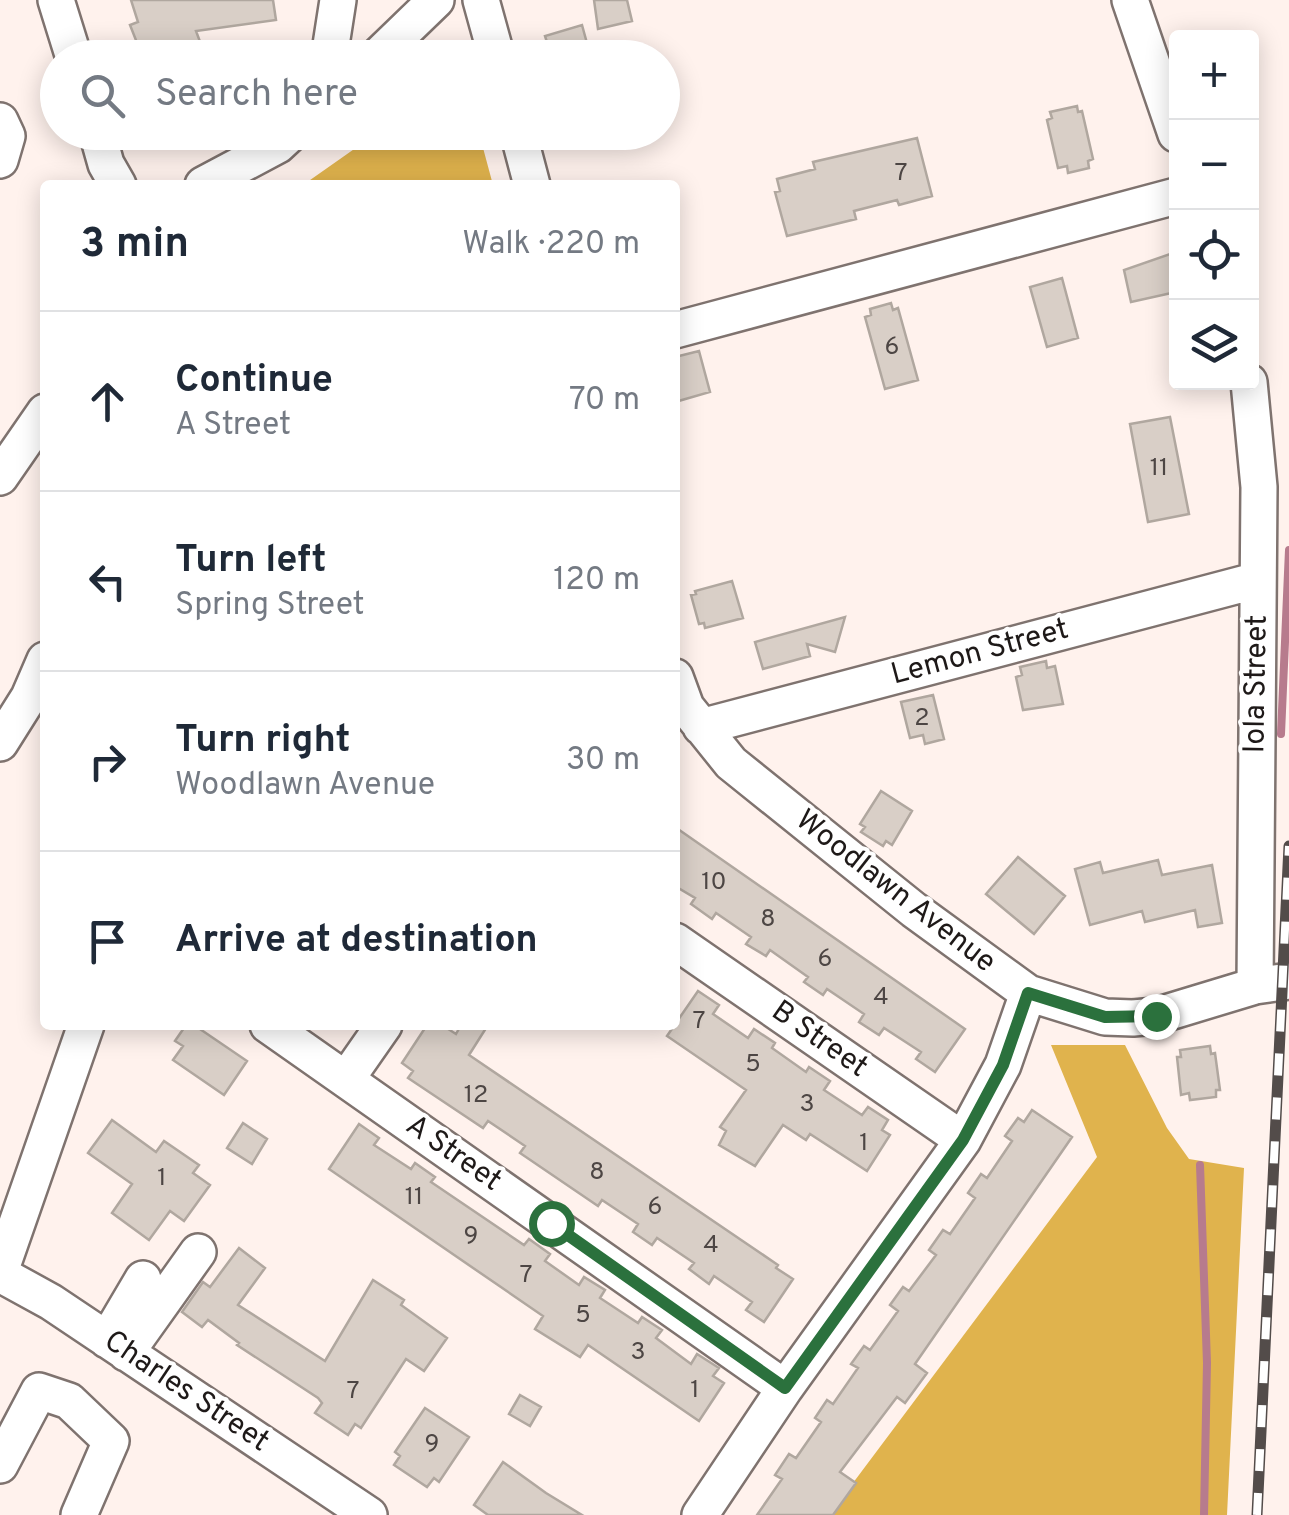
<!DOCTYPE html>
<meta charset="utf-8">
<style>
body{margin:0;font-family:Overpass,sans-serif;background:#f2f2f3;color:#1f2937}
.controls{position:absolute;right:30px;top:30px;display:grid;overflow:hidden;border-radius:10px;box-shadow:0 5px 25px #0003}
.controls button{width:90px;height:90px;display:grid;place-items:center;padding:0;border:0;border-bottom:2px solid #e0e1e3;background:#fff;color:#1f2937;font:50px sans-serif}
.stop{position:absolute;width:30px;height:30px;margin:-22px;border:8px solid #2b713d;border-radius:50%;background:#fff}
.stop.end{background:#2b713d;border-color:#fff;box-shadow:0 2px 10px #0008}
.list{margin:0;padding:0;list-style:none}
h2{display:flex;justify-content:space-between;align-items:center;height:130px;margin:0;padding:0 40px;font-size:42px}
h2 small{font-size:32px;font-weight:400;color:#747a83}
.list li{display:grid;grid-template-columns:65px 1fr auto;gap:30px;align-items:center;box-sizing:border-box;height:180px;padding:0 40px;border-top:2px solid #e0e1e3}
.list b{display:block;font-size:38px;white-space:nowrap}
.list p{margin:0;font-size:32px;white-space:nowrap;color:#747a83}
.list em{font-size:32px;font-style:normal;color:#747a83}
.icon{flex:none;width:55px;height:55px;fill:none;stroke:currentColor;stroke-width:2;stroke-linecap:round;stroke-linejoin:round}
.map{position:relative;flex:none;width:1289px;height:1515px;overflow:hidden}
.search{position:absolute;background:#fff;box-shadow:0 5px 25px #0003;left:40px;top:40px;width:640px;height:110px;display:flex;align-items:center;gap:25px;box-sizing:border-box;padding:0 35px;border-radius:55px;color:#747a83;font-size:38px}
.panel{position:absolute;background:#fff;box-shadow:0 5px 25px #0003;left:40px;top:180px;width:640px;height:850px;border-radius:10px}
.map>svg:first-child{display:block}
.forest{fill:#e0b34d}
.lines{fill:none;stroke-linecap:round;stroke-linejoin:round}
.stream{stroke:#b77b8d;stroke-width:8}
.building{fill:#d9cfc7;stroke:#b0a79f;stroke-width:2.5}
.minor-casing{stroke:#7f736f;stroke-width:40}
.minor{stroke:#fff;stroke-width:35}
.rail-casing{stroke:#534c4a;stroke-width:11}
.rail{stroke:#fff;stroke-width:8;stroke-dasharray:22;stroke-linecap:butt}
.route{stroke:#2b713d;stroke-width:12}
.labels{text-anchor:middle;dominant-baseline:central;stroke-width:8;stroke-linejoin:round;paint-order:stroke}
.number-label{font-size:25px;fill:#4d4644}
.street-label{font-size:30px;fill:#1e1918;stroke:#fff}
</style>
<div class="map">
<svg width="1289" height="1515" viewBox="0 0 1289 1515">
<rect width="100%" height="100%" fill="#fff2ed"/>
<!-- forest -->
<path class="forest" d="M377 133H479L493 185H303Z
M1051 1045H1125L1167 1128 1189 1159 1244 1168 1227 1515H829L1097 1157Z"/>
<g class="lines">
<!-- stream -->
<path class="stream" d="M1281 734 1289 550
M1200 1165 1207 1363 1204 1515"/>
</g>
<!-- building -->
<path class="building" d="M131 0H273L276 20 196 31 202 47 176 58H143L130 25 138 22Z
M594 0H627L632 21 598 29Z
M582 25 591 58H552L545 36Z
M1077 106 1078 112 1082 111 1093 159 1088 161 1089 168 1068 173 1067 166 1058 168 1047 120 1052 118 1050 112Z
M917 138 932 196 899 205 897 200 854 211 856 219 787 236 775 192 780 191 777 179 815 169 813 162Z
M1176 252V292L1131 302 1124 270Z
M1062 278 1078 338 1047 347 1030 287Z
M891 303 893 310 898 308 918 380 885 389 865 317 871 315 870 309Z
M699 351 710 392 675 402V357Z
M1170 417 1189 514 1148 522 1130 424Z
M732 581 743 618 705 628 704 623 699 624 691 595 696 594 695 591Z
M845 617 835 652 807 644 810 656 763 669 755 642Z
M1046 661 1047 668 1055 666 1063 704 1023 710 1016 677 1022 675 1020 667Z
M933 695 944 739 925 744 923 735 910 738 901 702Z
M881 791 912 811 892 845 886 841 883 846 861 832 865 827 860 824Z
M675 827 965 1029 935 1072 916 1059 921 1052 884 1028 879 1035 859 1022 864 1014 827 989 823 995 804 982 808 977 770 950 766 956 746 944 751 937 716 913 712 919 691 904 695 898 675 886Z
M1018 857 1065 896 1034 934 986 894Z
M1158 860 1162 875 1212 865 1222 923 1198 927 1195 910 1145 922 1142 911 1090 925 1075 869 1100 862 1103 873Z
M698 991 719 1005 713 1014 748 1038 754 1029 775 1043 772 1048 806 1072 809 1067 830 1081 824 1090 862 1115 868 1107 888 1120 882 1130 890 1135 867 1171 810 1134 806 1140 783 1125 755 1166 719 1145 726 1131 720 1127 746 1090 667 1036Z
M186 1025H194L247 1061 224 1095 173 1060 183 1046 175 1041Z
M427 1025H442L456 1034 461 1025H488L469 1055 778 1265 776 1268 793 1279 764 1322 746 1310 752 1302 714 1276 709 1284 689 1269 694 1263 657 1238 652 1245 633 1232 638 1224 602 1200 598 1206 520 1153 525 1146 488 1121 483 1128 408 1078 413 1071 402 1063Z
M1210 1046 1211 1054 1215 1053 1220 1090H1216V1097L1190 1100 1189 1093 1181 1095 1177 1057H1181L1180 1050Z
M1032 1110 1072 1137 915 1364 927 1373 905 1403 897 1397 840 1472 856 1483 833 1515H757L782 1479 775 1475 789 1454 796 1458 821 1422 815 1418 827 1400 833 1404 858 1368 851 1364 864 1346 870 1350 898 1311 890 1305 903 1287 909 1291 936 1255 929 1250 943 1230 950 1234 975 1198 968 1193 981 1174 987 1178 1012 1141 1005 1136 1018 1118 1024 1122Z
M112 1120 156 1152 164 1141 199 1165 193 1173 210 1185 184 1221 170 1211 149 1240 112 1213 132 1184 88 1153Z
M243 1123 267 1139 252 1164 227 1148Z
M359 1124 379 1138 374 1145 411 1169 415 1163 435 1177 431 1182 524 1245 529 1239 550 1254 545 1261 579 1285 584 1277 605 1290 600 1298 638 1323 642 1317 662 1330 656 1338 691 1364 697 1354 719 1368 713 1376 724 1383 699 1421 588 1345 580 1357 535 1329 543 1316 329 1169Z
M239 1248 265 1268 238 1305 325 1361 373 1280 404 1300 401 1305 447 1338 424 1371 406 1359 361 1428 355 1424 348 1435 315 1413 322 1403 318 1398 237 1345 239 1343 208 1320 202 1327 182 1312 203 1282 210 1287Z
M520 1395 541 1407 530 1426 509 1414Z
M425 1408 469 1437 439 1482 434 1478 427 1487 394 1465 400 1456 395 1452Z
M503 1462 546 1493 582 1515H488L474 1505Z"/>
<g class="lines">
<!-- minor casing -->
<g class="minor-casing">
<path id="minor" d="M56 0 74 58
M481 0 497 58
M1130 0 1176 134
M329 58 338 0
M376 58 436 0
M0 121 7 136 0 160
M97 132 106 164 118 185
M518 132 532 185
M203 185 278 145 292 132
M675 330 1176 196
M1249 382 1259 487 1255 986
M0 477 45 412
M675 677 686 707 731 763 914 910 1028 993 1105 1017 1133 1018 1156 1016 1255 986 1289 981
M701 727 1258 580
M0 743 29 697 45 660
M675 941 963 1140
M268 1025 785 1388
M347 1078 384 1025
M0 1272 86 1025
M0 1274 51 1302 369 1515
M107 1340 143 1279
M126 1353 198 1252
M0 1465 39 1391 69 1401 111 1441 79 1515
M700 1515 785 1388 963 1140 1003 1065 1028 993"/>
</g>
<!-- minor -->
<use href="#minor" class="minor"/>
<!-- rail casing -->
<g class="rail-casing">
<path id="rail" d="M1257 1515 1289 846"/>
</g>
<!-- rail -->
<use href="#rail" class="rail"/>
</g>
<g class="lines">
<!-- route -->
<path class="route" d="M551 1223 785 1388 963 1140 1003 1065 1028 993 1105 1017 1156 1016"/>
</g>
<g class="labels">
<!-- number labels -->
<g class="number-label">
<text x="901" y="174">7</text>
<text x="892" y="348">6</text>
<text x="1159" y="469">11</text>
<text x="922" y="719">2</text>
<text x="714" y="883">10</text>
<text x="768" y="920">8</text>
<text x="825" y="960">6</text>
<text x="881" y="998">4</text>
<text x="699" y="1022">7</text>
<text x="753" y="1065">5</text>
<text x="476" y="1096">12</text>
<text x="807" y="1105">3</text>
<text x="864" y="1144">1</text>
<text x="597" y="1173">8</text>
<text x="162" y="1179">1</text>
<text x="414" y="1198">11</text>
<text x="655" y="1208">6</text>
<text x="471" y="1237">9</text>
<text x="711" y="1246">4</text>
<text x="526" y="1276">7</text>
<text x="583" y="1316">5</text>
<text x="638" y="1353">3</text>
<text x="695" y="1391">1</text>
<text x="353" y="1392">7</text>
<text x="432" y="1445">9</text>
</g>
<!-- street labels -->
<g class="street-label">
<text transform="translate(980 653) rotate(-15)">Lemon Street</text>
<text transform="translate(1257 684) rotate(-89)">Iola Street</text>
<text transform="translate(895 892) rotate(38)">Woodlawn Avenue</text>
<text transform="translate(819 1040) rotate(35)">B Street</text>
<text transform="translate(453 1154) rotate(35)">A Street</text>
<text transform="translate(186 1392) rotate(34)">Charles Street</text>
</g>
</g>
</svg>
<div class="controls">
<button>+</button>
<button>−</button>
<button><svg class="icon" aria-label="locate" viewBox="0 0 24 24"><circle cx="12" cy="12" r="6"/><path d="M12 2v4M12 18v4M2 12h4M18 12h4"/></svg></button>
<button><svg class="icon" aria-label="layers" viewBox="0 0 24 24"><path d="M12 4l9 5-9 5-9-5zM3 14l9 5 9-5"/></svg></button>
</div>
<div class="stop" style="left:551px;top:1223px"></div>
<div class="stop end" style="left:1156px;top:1016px"></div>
<div class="search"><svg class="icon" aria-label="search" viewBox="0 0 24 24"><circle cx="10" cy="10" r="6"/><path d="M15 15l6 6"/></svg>Search here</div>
<section class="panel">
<h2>3 min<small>Walk · 220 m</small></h2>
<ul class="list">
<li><svg class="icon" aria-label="ahead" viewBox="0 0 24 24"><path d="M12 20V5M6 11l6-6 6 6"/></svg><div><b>Continue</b><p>A Street</p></div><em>70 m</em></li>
<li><svg class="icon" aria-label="left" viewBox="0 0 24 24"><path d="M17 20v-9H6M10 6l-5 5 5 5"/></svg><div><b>Turn left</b><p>Spring Street</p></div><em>120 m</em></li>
<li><svg class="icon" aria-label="right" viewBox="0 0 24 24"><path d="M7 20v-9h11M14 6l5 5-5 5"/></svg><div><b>Turn right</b><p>Woodlawn Avenue</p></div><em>30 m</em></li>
<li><svg class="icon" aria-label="arrive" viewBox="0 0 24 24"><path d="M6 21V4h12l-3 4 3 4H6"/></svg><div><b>Arrive at destination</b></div></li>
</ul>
</section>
</div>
